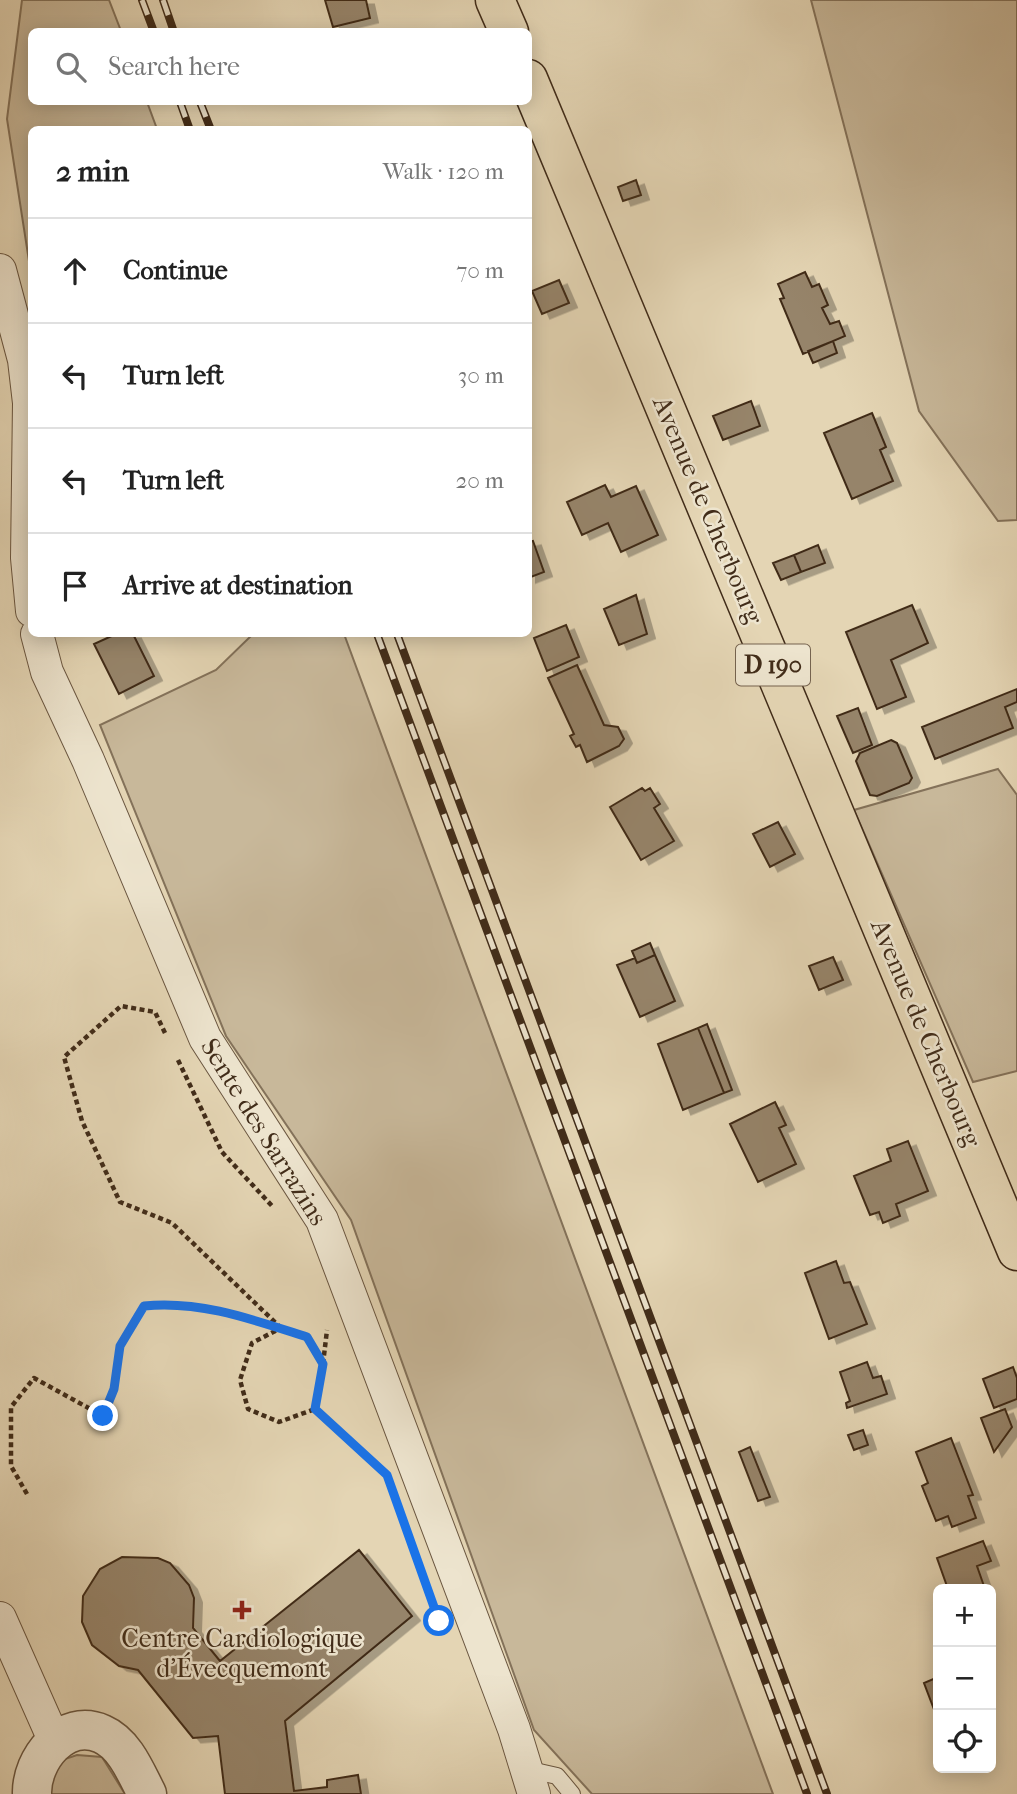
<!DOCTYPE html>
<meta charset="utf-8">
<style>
body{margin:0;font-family:"IM FELL French Canon",serif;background:#f6f6f6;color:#222}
.controls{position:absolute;right:21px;bottom:21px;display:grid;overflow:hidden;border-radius:10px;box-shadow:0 4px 18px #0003}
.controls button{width:63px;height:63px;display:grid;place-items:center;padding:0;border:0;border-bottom:2px solid #e0e0e0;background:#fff;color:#222;font:35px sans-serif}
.stop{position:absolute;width:21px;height:21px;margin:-16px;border:5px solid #1a73e8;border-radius:50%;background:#fff}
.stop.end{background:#1a73e8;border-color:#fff;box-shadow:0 2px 7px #0008}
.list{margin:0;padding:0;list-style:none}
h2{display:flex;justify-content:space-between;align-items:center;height:91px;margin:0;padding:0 28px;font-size:30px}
h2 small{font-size:23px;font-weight:400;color:#767676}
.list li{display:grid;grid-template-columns:46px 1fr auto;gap:21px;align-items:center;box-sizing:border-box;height:105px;padding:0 28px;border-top:2px solid #e0e0e0}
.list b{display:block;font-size:26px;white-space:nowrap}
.list em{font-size:23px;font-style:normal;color:#767676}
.icon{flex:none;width:38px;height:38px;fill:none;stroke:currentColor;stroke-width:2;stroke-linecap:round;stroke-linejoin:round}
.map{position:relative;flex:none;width:1017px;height:1794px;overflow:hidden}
.search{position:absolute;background:#fff;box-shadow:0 4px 18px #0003;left:28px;top:28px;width:504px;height:77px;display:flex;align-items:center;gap:18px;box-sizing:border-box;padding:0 24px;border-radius:10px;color:#767676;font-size:26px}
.panel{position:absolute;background:#fff;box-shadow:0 4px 18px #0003;left:28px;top:126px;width:504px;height:511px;border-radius:10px}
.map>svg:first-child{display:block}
.green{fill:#c8b89a;stroke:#84725a;stroke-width:2}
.building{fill:#96846a;stroke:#412c19;stroke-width:2;filter:url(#shadow)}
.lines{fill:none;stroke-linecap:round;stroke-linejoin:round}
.service-casing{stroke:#6a5640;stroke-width:18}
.minor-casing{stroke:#6a5640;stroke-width:34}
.tertiary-casing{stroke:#6a5640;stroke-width:41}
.primary-casing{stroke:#412c19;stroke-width:41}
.path{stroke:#412c19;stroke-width:4.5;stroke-dasharray:5 3.5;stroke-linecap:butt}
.service{stroke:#ede4ce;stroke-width:16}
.minor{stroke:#ede4ce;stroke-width:32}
.tertiary{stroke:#ede4ce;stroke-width:38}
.primary{stroke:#e4d5b4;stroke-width:38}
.rail-casing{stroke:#412c19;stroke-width:8}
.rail{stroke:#ede4ce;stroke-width:5;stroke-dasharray:16;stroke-linecap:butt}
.route{stroke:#1a73e8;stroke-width:9}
.poi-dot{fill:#8f2418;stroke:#ede4ce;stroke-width:2.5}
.labels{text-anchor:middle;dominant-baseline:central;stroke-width:5;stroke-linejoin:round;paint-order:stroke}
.shield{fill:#ede4ce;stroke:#75634f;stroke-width:2}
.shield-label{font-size:24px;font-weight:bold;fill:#412c19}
.street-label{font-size:26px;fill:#412c19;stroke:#ede4ce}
.poi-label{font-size:26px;fill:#412c19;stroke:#ede4ce}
</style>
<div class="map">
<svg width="1017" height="1794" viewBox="0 0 1017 1794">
<defs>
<filter id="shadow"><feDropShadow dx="8" dy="4.5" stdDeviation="0" flood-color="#0004"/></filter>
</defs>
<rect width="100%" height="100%" fill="#e4d5b4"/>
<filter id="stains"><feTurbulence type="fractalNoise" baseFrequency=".00286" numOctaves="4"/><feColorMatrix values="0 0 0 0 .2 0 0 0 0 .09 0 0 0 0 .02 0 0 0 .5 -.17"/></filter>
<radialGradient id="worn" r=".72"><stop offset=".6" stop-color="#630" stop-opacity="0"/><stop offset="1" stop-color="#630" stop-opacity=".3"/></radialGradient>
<!-- green -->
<path class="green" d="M22 0H109L121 31 32 32V102H147L157 129 32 130 31 274 7 119Z
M811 0H1017V520L998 521 919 411Z
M253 634H344L773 1794H592L534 1730 351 1220 226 1036 100 725 216 670Z
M998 769 1017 795V1071L973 1082 854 810Z
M77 1755 102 1757 125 1794H48L59 1761Z"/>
<!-- building -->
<path class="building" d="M325 0H366L370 18 333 27Z
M636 180 641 195 623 201 618 187Z
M805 272 812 287 819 284 828 305 822 308 830 324 839 321 845 336 803 354 780 299 784 298 778 284Z
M559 280 569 303 542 314 532 291Z
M833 341 837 353 813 363 808 351Z
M751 401 760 426 723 440 713 416Z
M872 413 886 447 880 450 893 481 852 499 824 433Z
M605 485 611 497 636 486 658 535 621 552 608 523 582 535 567 502Z
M533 541 544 572 528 578V542Z
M818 545 825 563 801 572 794 555Z
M794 555 801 572 781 580 773 563Z
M636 595 647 634 619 645 604 609Z
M912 605 928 643 891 660 906 697 877 709 846 632Z
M566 625 579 657 547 671 534 638Z
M116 634H133L154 676 119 694 94 644Z
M577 665 604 725 618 727 624 739 619 746 587 762 580 745 576 747 570 736 574 734 548 678Z
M1017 689V702L1005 707 1013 728 935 759 922 727Z
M858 708 872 745 853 753 837 716Z
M891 740 897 743 912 778 909 783 877 796 870 795 856 761 860 753Z
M642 788 645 791 650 788 660 804 654 808 674 841 641 860 610 807Z
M778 822 795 854 770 867 753 834Z
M650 943 655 955 637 963 632 951Z
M655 955 675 1001 640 1017 617 965 635 958 637 963Z
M833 957 843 980 819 990 809 966Z
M707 1024 732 1090 724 1093 698 1028Z
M698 1028 724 1093 683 1110 658 1044Z
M775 1102 786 1125 779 1128 796 1164 758 1182 730 1124Z
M908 1141 928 1191 896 1204 900 1216 883 1223 879 1212 870 1215 854 1176 891 1161 887 1149Z
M836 1261 844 1283 850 1282 867 1324 829 1339 805 1273Z
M867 1362 873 1378 881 1376 887 1394 847 1408 846 1403 850 1401 840 1372Z
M1013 1367 1017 1378V1399L994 1408 983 1379Z
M1005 1409 1012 1427 994 1452 981 1418Z
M863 1430 868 1445 854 1450 848 1435Z
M951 1438 973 1495 968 1496 976 1518 952 1527 948 1516 936 1521 922 1486 928 1483 916 1452Z
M750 1447 770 1497 758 1501 739 1452Z
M983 1541 991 1561 977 1566 985 1589H948L937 1558Z
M359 1550 412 1616 285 1721 294 1791 327 1787V1780L358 1775 361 1794H225L218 1736 193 1738 138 1670 119 1666 92 1645 82 1622 83 1596 100 1569 122 1557 158 1558 170 1563 189 1585 194 1598 193 1628 220 1661Z
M938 1677V1720L924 1683Z"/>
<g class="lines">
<!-- service casing -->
<g class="service-casing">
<path id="service" d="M526 1769 557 1776 572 1794"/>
</g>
<!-- minor casing -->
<g class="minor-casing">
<path id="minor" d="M0 270 24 360 29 403 27 558 32 611
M37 634 47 672 88 760 205 1038 322 1220 514 1729 534 1794
M0 1618 55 1742"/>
</g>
<!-- tertiary casing -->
<g class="tertiary-casing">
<path id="tertiary" d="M32 1794C31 1760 64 1717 102 1734 125 1744 136 1773 147 1794"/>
</g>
<!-- primary casing -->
<g class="primary-casing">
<path id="primary" d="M495 0 509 32
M528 79 1017 1251"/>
</g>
<!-- path -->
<path class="path" d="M165 1033 155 1012 121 1006 64 1057 82 1121 120 1202 172 1223 281 1328
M178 1060 222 1152 273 1207
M323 1364 327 1330
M315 1409 323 1364 307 1337 281 1328 252 1343 240 1380 248 1409 279 1422 315 1409 381 1469
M27 1494 11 1466V1407L34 1378 103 1416 114 1389 120 1346 144 1306C192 1300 235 1315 280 1328"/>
<!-- service -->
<use href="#service" class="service"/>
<!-- minor -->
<use href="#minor" class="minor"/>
<!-- tertiary -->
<use href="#tertiary" class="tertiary"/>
<!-- primary -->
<use href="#primary" class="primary"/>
<!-- rail casing -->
<g class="rail-casing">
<path id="rail" d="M142 0 154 32
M163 0 174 32
M180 102 190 130
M200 102 211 130
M377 634 807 1794
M397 634 827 1794"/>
</g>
<!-- rail -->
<use href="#rail" class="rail"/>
</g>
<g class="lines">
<!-- route -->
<path class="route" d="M103 1416 114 1389 120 1346 144 1306C200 1300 254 1320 307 1337L323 1364 315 1409 387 1475 439 1621"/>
</g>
<!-- markers -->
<path class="poi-dot" d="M238.5 1599.5h7v7h7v7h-7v7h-7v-7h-7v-7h7z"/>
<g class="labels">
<!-- shield labels -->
<rect class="shield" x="736" y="644.5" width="74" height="41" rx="5"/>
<g class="shield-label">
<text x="773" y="665">D 190</text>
</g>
<!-- street labels -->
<g class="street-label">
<text transform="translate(708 510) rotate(67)">Avenue de Cherbourg</text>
<text transform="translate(926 1033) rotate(67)">Avenue de Cherbourg</text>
<text transform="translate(264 1132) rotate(58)">Sente des Sarrazins</text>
</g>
<!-- poi labels -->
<g class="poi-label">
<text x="242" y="1638">Centre Cardiologique<tspan x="242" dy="30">d'Évecquemont</tspan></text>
</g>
</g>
<rect width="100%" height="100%" filter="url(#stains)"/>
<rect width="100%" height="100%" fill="url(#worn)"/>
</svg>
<div class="controls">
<button>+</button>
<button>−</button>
<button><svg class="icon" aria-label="locate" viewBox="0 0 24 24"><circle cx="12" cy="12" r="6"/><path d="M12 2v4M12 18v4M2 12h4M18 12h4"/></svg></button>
</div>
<div class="stop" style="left:439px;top:1621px"></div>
<div class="stop end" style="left:103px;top:1416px"></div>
<div class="search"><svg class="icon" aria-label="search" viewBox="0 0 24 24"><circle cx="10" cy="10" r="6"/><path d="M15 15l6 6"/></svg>Search here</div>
<section class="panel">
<h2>2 min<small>Walk · 120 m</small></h2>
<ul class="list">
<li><svg class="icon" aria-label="ahead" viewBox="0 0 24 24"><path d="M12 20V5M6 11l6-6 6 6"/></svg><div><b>Continue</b></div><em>70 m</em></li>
<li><svg class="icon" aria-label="left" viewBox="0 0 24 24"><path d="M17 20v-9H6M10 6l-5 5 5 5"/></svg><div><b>Turn left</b></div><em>30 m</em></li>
<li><svg class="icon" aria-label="left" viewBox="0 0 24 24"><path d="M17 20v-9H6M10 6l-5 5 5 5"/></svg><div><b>Turn left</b></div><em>20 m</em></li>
<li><svg class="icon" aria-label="arrive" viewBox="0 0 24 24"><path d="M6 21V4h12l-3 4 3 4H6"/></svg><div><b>Arrive at destination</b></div></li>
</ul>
</section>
</div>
